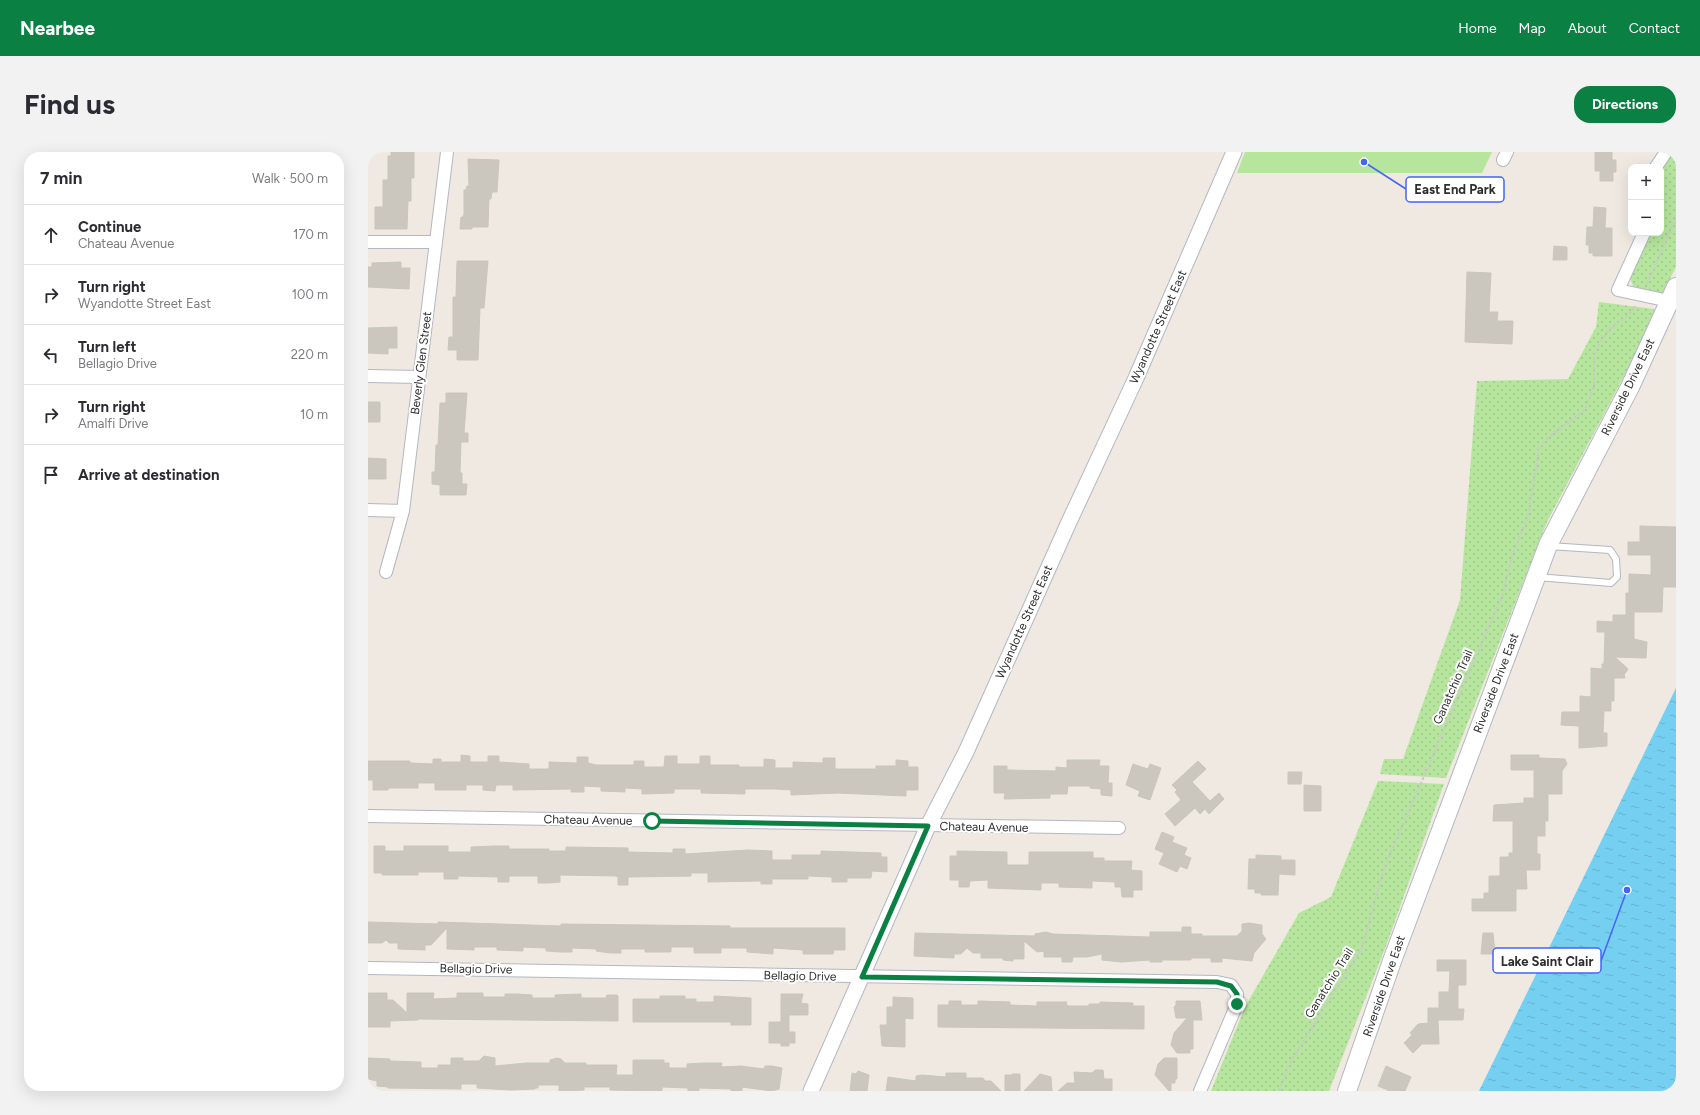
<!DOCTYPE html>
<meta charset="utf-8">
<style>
body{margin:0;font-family:Figtree,sans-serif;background:#f2f2f3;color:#2b2b33}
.controls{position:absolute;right:12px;top:12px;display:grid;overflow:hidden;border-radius:8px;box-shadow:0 4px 16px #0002}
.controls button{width:36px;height:36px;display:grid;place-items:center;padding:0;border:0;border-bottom:1px solid #e1e1e2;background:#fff;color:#2b2b33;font:20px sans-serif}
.stop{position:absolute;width:12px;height:12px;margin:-9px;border:3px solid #0b8043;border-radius:50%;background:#fff}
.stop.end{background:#0b8043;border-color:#fff;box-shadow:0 1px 4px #0008}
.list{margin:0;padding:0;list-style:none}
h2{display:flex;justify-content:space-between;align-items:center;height:52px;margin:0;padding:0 16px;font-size:17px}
h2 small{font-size:13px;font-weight:400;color:#7c7c81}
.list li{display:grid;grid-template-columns:26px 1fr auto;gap:12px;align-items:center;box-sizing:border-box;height:60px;padding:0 16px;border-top:1px solid #e1e1e2}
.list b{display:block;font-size:15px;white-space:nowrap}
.list p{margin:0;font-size:13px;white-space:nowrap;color:#7c7c81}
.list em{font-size:13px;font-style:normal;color:#7c7c81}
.icon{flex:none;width:22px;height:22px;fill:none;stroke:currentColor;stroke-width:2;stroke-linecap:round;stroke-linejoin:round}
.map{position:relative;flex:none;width:1308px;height:939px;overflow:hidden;border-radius:16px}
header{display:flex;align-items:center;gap:24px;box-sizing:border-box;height:56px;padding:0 20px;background:#0b8043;color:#fff}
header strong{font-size:19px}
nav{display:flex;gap:22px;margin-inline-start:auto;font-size:14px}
.intro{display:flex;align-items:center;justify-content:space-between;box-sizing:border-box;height:96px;padding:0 24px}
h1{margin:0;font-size:28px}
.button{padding:10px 18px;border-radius:16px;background:#0b8043;color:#fff;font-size:14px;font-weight:700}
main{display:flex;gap:24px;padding:0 24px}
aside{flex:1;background:#fff;border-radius:16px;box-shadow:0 4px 16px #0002}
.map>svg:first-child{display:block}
.grass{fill:url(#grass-dots)}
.park{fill:#b6e59e}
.water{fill:url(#water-ripples)}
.building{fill:#cbc7bf;stroke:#cbc5ba}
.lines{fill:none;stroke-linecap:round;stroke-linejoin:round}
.service-casing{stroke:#b4b7c1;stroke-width:8}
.minor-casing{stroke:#b4b7c1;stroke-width:14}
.tertiary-casing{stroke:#b4b7c1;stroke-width:17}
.secondary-casing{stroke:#b4b7c1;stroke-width:20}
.path{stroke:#c9c9c9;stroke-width:2;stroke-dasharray:3 2;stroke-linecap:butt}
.service{stroke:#fff;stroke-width:6}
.minor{stroke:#fff;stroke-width:12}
.tertiary{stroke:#fff;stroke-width:15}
.secondary{stroke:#fff;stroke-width:18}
.route{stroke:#0b8043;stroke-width:5}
.labels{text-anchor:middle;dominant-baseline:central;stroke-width:4;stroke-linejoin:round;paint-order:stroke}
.street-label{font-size:12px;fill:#2e2e2e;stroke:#fff}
.leader{fill:none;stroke:#4264fb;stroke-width:1.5}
.callout-dot{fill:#4264fb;stroke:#fff;stroke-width:1.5}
.callout{fill:#fff;stroke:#4264fb;stroke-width:1.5}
.callout-label{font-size:13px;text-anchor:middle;font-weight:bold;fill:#2e2e2e}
</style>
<header>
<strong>Nearbee</strong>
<nav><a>Home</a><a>Map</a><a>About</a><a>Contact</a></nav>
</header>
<div class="intro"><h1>Find us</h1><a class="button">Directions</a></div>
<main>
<aside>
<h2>7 min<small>Walk · 500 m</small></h2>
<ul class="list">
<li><svg class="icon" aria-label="ahead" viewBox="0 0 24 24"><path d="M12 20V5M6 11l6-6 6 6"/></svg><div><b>Continue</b><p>Chateau Avenue</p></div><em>170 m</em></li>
<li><svg class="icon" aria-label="right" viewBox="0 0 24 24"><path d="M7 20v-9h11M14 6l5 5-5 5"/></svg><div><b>Turn right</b><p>Wyandotte Street East</p></div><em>100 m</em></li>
<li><svg class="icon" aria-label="left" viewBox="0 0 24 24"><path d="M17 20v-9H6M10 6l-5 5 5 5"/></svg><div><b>Turn left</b><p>Bellagio Drive</p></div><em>220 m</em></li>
<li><svg class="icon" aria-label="right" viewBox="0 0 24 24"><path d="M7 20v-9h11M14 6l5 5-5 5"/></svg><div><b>Turn right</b><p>Amalfi Drive</p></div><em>10 m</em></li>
<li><svg class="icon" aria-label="arrive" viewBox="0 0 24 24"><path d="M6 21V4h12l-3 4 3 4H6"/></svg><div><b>Arrive at destination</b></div></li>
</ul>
</aside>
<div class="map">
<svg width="1308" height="939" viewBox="0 0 1308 939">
<defs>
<pattern id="grass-dots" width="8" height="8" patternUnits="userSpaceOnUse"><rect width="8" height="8" fill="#b6e59e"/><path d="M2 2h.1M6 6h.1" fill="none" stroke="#9dc588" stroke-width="1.8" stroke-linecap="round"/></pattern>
<pattern id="water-ripples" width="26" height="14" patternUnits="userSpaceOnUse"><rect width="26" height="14" fill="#75cff0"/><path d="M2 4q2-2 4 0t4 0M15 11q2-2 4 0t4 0" fill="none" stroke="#66b2ce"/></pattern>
</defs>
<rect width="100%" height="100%" fill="#efe9e1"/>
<!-- grass -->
<path class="grass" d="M1303 0H1308V115L1294 142 1265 134 1262 126 1280 81H1293V15Z
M1231 150 1286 157 1285 169 1179 370 1078 626 1012 622 1016 607H1035L1092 448 1109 229 1200 227 1228 175Z
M1010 629 1076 632 1018 794 961 939H843L877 855 931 761 963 745Z"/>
<!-- park -->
<path class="park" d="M877 0H1124L1114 21H869Z"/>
<!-- water -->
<path class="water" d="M1308 536V939H1111Z"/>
<!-- building -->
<path class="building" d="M23 0H46V26H43V49H40L39 77H7V55H15V28H20V4H23Z
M1227 0H1244V8H1248V20H1245V29H1232V19H1227Z
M100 7 131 8 129 40H124L123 47H121L120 75H104V77H92L93 65H95L96 62V38H98L99 34H101Z
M1226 55 1238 56 1237 76H1244V104H1225V101H1221V93H1218L1219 75H1225Z
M1186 94 1199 95V108H1185Z
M89 109H120L116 156H112L110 208H89V198H80L81 185H85V145H88Z
M33 110V116H42L41 137 0 135V115H4V111Z
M1099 120 1123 121 1121 160H1130L1129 169H1145L1144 192 1097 190Z
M29 175V196H20V202L0 201V176Z
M78 241H99L96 281H100V290H93L92 321H94V332H99L98 343H72V333L64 332V320H67L68 293H70L72 251H78Z
M0 250H12V270H0Z
M0 306 18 307V327H0Z
M1272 374 1308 375V435H1295L1294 460H1266V487L1279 490 1278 506 1247 505 1260 517 1256 523 1257 526H1246V549H1243V559H1236L1235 581H1239V594L1211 596V574L1193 573 1194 560H1212V544L1223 545V516L1234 517V512H1236L1237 480H1229V469L1245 470V463H1258V441H1261V422L1283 423V403H1260V390H1272Z
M93 603 102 604V610H120V604H131V610L161 612V617H181V610L209 611V605H220V611L228 613H266V609H276V615H296L297 604H309V612H332V604H342V613H371V615H396V607L407 608V616H425V610L455 611V606H467V617H508V614H528V608L540 609V615H550V638H538V644L470 641 423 643V638L407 637H377V642L333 641V637H306V641L274 642V637L257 636V640L233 639V635L216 634V640H203V637L145 638V633H128L127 639 115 638V633H98V638H67V631H50V636H20V638H5V628H0V609H42V611L65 612V607H73V610H93Z
M1143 603H1171V606L1197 607 1199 612 1194 619V642H1180V669H1177V684H1169V702H1172V718H1158L1159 737H1148V759H1104V747H1116V741H1121V724H1132V705H1141V701H1145V669H1125L1126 653 1156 651V646H1166V618H1143Z
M699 608H732L731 614H741L740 631H744V644L733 643V637L722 636V634H700L699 642H682V646L636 647 637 641H626V614H639V618L688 619V615L699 616Z
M830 609 838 617 824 630 842 649 851 641 856 647 841 662 837 657 832 662 827 656 807 674 797 662 813 648 807 640 809 638 804 633Z
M765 612 780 617 782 612 793 616 782 648 770 644 772 639 758 633Z
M920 620H934L933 632H920Z
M936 633 953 634V659H936Z
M794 680 806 685 804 690 819 696 816 703 823 706 819 717 812 714 809 720 791 712 796 701 787 697Z
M6 694H17V699H36V694H80V700H103V695L126 694H141V697H181V699H198V695L260 696V700L305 701V697H317V702L380 698 404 699V708H424V703H453V699L513 701V705H519V720L504 719 503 726H479V730H464V725L440 724V727H404V732H393V729L340 730V721H323V724L260 725V733H250V725L248 724 192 723V730L181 731H170V724H141V730H130V725L90 724V727H76V720H50V723H14V721H6Z
M589 699 639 700V713H661V700H725V706H736V709H764L763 718 774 719V738H765V745H754L753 735H747V730L724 729V736L691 735V731H673V738L620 736V728L602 729 601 735H591V728H582V704H589Z
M888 703 913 704V708H927V723L911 722 910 743H893V741H887V737H880L881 707H888Z
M0 770 70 772V770L193 774V772L362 774V776H477V798H466L465 802H435V798L405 796V802L379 800V796H353V801H326V795H303V800H277V797H253V801H242L228 799 229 797 204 796V800H193L178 799V796L155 795V799L129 798V795H106V798L79 797V776L63 793H57V798L30 797V791H21L18 788 14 791H0Z
M881 771 894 773V782L898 787 886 801 884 809 854 806V810H843V806H823V808H794V810H782V808L753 810 734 808V802L719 805H705L704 810H694V805H676V799L669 800 656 789V807H645V809L635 808V806H613V801H605L599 796 593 802H586V806L546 804 547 781 667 784V782L678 780 685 782 782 785V780H814V775H823V782H834V784H869L874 779V772Z
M1115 781H1125L1127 802H1113Z
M1069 808H1098V833H1090V857H1096L1095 868H1070L1071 892H1054L1045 901 1036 891 1044 883 1042 881 1050 872 1060 871V856H1071V840H1081L1082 819H1069Z
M0 841H19V848H25L39 861V841H66L65 847 89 846V841H115V845H137V842H149L164 843V846H187V843L213 842V846H238L239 843H249L250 844V869L50 867V868L22 869V875H0Z
M413 842H435L433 851 440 852V863H421V880H427V891H421V894H413V891H401V870H413Z
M292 844H317V847H328V850H346V844L383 846V873H363V870H265V847H292Z
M525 845 545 846V867L537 866V895L514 894 512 873H519V855H525Z
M581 849H593V853H610V849L642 850V853L669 854V850H699L698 853 701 854H721V852H732V850L765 851V854H776V877L570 875V853H581Z
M808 849H832L834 868H825V897H822V901H809L803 893 806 881 819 866H808L806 855 808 853Z
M116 904 127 906V914L158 911H182V908L189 906 193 907 197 911H218V913H249L248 923H265V908H296V911H301V916H319V912L335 911H354L353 915 373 914 396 917 397 914H404L414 916 411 937 404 939 374 935V939H363V937L331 936V939H320V936L294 935V939L242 938V935H216V938L191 939V933H170V936H167V937L143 938 109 936V932H93V937L20 936V935L9 934V929L0 927V906L22 907V909L53 910V916H70V913H83V906H95V909H111Z
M796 906H809V927H807V931H803V939H801L787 923 790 912Z
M1018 914 1043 925 1037 939H1022L1010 934Z
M727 918H735L736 927H744V939H690L699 931H707L706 920 724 921Z
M490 919 501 923 499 939H482L484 921 488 922Z
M578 921H598V926H615L617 929H623L633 939H518L520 925 548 929V924L554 923 578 925Z
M645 922H652V939H637V923H643Z
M672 922 683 925 684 939H656Z"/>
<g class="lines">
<!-- service casing -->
<g class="service-casing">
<path id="service" d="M1169 425 1243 431 1249 425 1248 407 1242 398 1181 394"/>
</g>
<!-- minor casing -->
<g class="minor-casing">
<path id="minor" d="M1135 8 1139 0
M1288 15 1298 0
M1276 81 1250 138 1301 149
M0 90H68
M0 224 51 225
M0 358 35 359
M18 420 35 359 79 0
M0 664 751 676
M0 816 849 830 863 833 869 842V852L832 939"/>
</g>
<!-- tertiary casing -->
<g class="tertiary-casing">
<path id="tertiary" d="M443 939 560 674 598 600 701 370 768 226 866 0"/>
</g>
<!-- secondary casing -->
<g class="secondary-casing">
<path id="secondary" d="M979 939 1024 809 1180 393 1262 235 1308 135"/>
</g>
<!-- path -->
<path class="path" d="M1279 132 1308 66
M911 939 922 911 994 796 1016 716 1134 445 1144 404 1160 364 1171 296 1182 284 1217 258 1226 234V204L1230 194 1240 179 1260 163 1268 154"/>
<!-- service -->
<use href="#service" class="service"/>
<!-- minor -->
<use href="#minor" class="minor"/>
<!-- tertiary -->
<use href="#tertiary" class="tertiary"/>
<!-- secondary -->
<use href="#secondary" class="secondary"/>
</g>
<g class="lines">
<!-- route -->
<path class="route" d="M284 669 560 674 494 825 849 830 863 834 869 842V852"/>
</g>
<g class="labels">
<!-- street labels -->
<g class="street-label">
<text transform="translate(790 175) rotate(-66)">Wyandotte Street East</text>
<text transform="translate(53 211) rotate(-83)">Beverly Glen Street</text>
<text transform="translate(1260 235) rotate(-64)">Riverside Drive East</text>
<text transform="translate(656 470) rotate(-66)">Wyandotte Street East</text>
<text transform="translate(1128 531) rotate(-69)">Riverside Drive East</text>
<text transform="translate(1085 535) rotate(-66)">Ganatchio Trail</text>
<text transform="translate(220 668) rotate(1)">Chateau Avenue</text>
<text transform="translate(616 675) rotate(1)">Chateau Avenue</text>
<text transform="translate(108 817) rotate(1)">Bellagio Drive</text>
<text transform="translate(432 824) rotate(1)">Bellagio Drive</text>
<text transform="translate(961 831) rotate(-58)">Ganatchio Trail</text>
<text transform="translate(1016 834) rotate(-71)">Riverside Drive East</text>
</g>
</g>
<!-- callouts -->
<path class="leader" d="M996 10L1038 37M1259 738L1233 809"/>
<g class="callout-dot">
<circle cx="996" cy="10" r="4"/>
<circle cx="1259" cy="738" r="4"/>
</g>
<g class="callout">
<rect x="1038" y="25" width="98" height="25" rx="4"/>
<rect x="1125" y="796" width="108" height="25" rx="4"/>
</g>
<g class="callout-label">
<text x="1087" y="42">East End Park</text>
<text x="1179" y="814">Lake Saint Clair</text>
</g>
</svg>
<div class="controls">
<button>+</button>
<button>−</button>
</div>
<div class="stop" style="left:284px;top:669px"></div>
<div class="stop end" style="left:869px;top:852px"></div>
</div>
</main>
